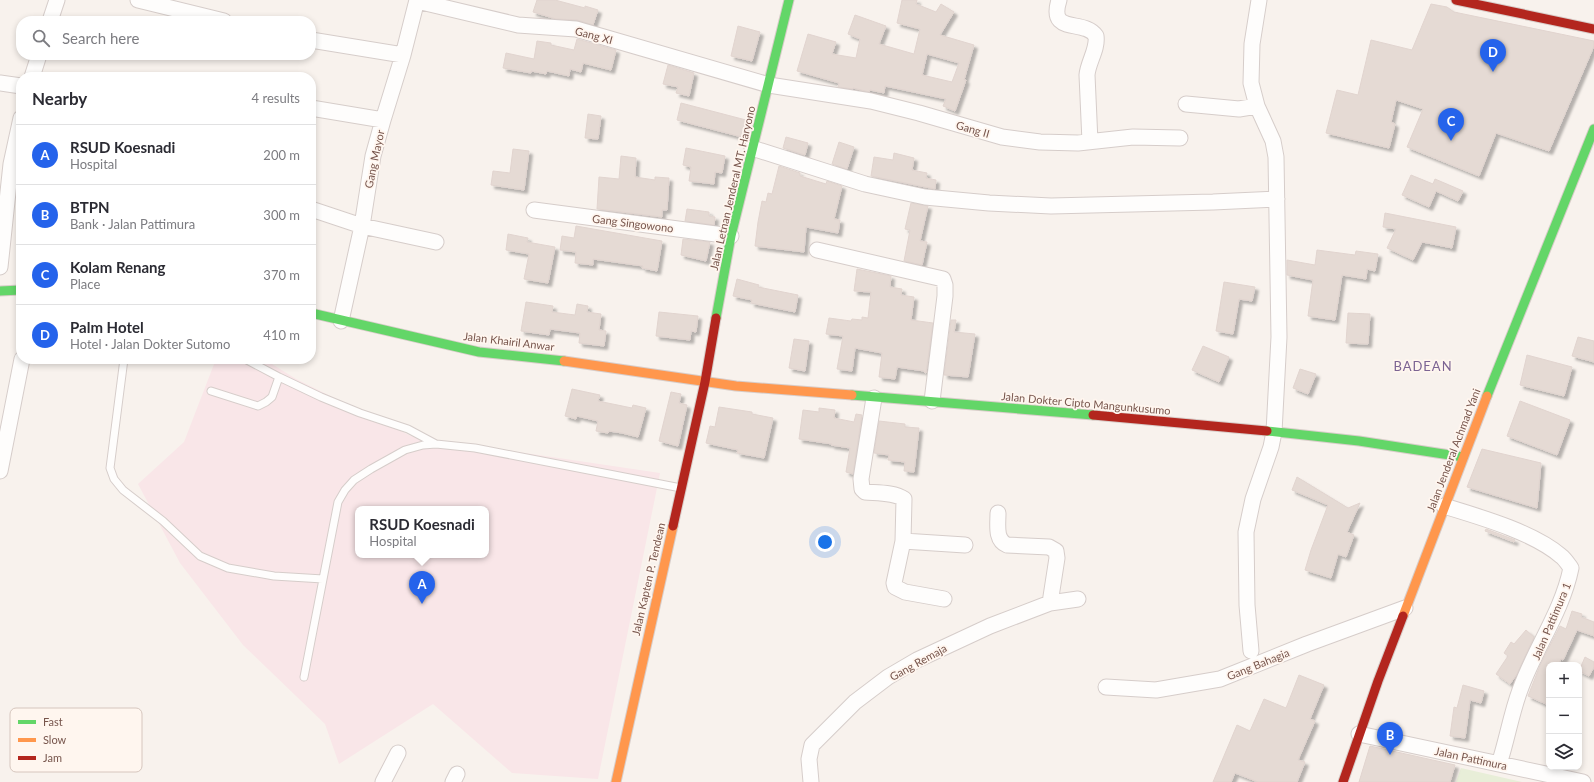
<!DOCTYPE html>
<meta charset="utf-8">
<style>
body{margin:0;font-family:Lato,sans-serif;background:#f7f7f7;color:#2b2b33}
.controls{position:absolute;right:12px;bottom:12px;display:grid;overflow:hidden;border-radius:8px;box-shadow:0 2px 6px #0003}
.controls button{width:36px;height:36px;display:grid;place-items:center;padding:0;border:0;border-bottom:1px solid #e1e1e2;background:#fff;color:#2b2b33;font:20px sans-serif}
.you{position:absolute;left:825px;top:542px;width:14px;height:14px;margin:-10px;border:3px solid #fff;border-radius:50%;background:#1a73e8;box-shadow:0 0 0 6px #1a73e833}
.badge{display:grid;place-items:center;width:26px;height:26px;border-radius:50%;background:#2563eb;color:#fff;font-size:13px;font-weight:700}
.pin{position:absolute;translate:-50% -33px;filter:drop-shadow(0 1px 2px #0008)}
.pin::after{content:'';position:absolute;top:21px;width:14px;height:12px;background:inherit;clip-path:polygon(0 0,100% 0,50% 100%)}
.popup{position:absolute;left:355px;top:506px;width:134px;height:52px;box-sizing:border-box;display:grid;place-content:center;border-radius:8px;background:#fff;filter:drop-shadow(0 1px 3px #0005);font-size:13px;white-space:nowrap;color:#7c7c81}
.popup b{font-size:15px;color:#2b2b33}
.popup::after{content:'';position:absolute;left:50%;top:100%;margin-left:-8px;border:8px solid transparent;border-top-color:#fff}
.list{margin:0;padding:0;list-style:none}
h2{display:flex;justify-content:space-between;align-items:center;height:52px;margin:0;padding:0 16px;font-size:17px}
h2 small{font-size:13px;font-weight:400;color:#7c7c81}
.list li{display:grid;grid-template-columns:26px 1fr auto;gap:12px;align-items:center;box-sizing:border-box;height:60px;padding:0 16px;border-top:1px solid #e1e1e2}
.list b{display:block;font-size:15px;white-space:nowrap}
.list p{margin:0;font-size:13px;white-space:nowrap;color:#7c7c81}
.list em{font-size:13px;font-style:normal;color:#7c7c81}
.icon{flex:none;width:22px;height:22px;fill:none;stroke:currentColor;stroke-width:2;stroke-linecap:round;stroke-linejoin:round}
.map{position:relative;flex:none;width:1594px;height:782px;overflow:hidden}
.search{position:absolute;background:#fff;box-shadow:0 2px 6px #0003;left:16px;top:16px;width:300px;height:44px;display:flex;align-items:center;gap:10px;box-sizing:border-box;padding:0 14px;border-radius:16px;color:#7c7c81;font-size:15px}
.panel{position:absolute;background:#fff;box-shadow:0 2px 6px #0003;left:16px;top:72px;width:300px;height:292px;border-radius:16px}
.map>svg:first-child{display:block}
.medical{fill:#f9e6e8;fill-rule:evenodd}
.green{fill:#e8eed8}
.building{fill:#e5dad4;stroke:#e1d4cf;fill-rule:evenodd;filter:url(#shadow)}
.lines{fill:none;stroke-linecap:round;stroke-linejoin:round}
.lane-casing{stroke:#d6cdca;stroke-width:9}
.street-casing{stroke:#d6cdca;stroke-width:17}
.fast-casing{stroke:#d8cdc9;stroke-width:11}
.slow-casing{stroke:#d8cdc9;stroke-width:11}
.jam-casing{stroke:#d8cdc9;stroke-width:11}
.lane{stroke:#fefdfc;stroke-width:7}
.street{stroke:#fefdfc;stroke-width:15}
.fast{stroke:#63d668;stroke-width:9}
.slow{stroke:#ff974d;stroke-width:9}
.jam{stroke:#b3261e;stroke-width:9}
.labels{text-anchor:middle;dominant-baseline:central;stroke-width:3.5;stroke-linejoin:round;paint-order:stroke}
.street-label{font-size:11px;fill:#77554c;stroke:#fff6ef}
.quarter-label{font-size:13px;letter-spacing:1px;fill:#7c6493;stroke:#fff6ef}
.key{fill:#fff6ef;stroke:#d6c6be;stroke-width:1}
.key-label{font-size:11px;fill:#77554c}
</style>
<div class="map">
<svg width="1594" height="782" viewBox="0 0 1594 782">
<defs>
<filter id="shadow"><feDropShadow dx="3.5" dy="3.5" stdDeviation="1" flood-color="#0004"/></filter>
</defs>
<rect width="100%" height="100%" fill="#f8f2ed"/>
<!-- medical -->
<path class="medical" d="M216 359H264L296 379 411 436 660 473 598 779 512 773 433 704 339 764 325 724 243 645 180 563 138 484 184 442ZM358 509H486V555H358Z"/>
<!-- green -->
<path class="green" d="M1461 768 1522 782H1456Z"/>
<!-- building -->
<path class="building" d="M537 0H555L585 8V6L598 10 593 25 577 20 556 19 533 12Z
M902 0H917L916 4 936 12 941 4 954 12 940 35 974 45 964 80H966L955 111 943 106 946 99 885 86 884 93 870 90 869 92 853 88V89L838 87 839 83 797 71 808 34 836 42 832 54 856 58 860 39 848 34 855 15 886 26 879 44 914 54 920 29 897 23ZM927 54 959 63 952 82 922 75Z
M1431 4 1447 7 1454 12 1594 41V46L1549 151 1496 133 1479 176 1407 147 1423 109 1396 100 1391 122 1395 124 1389 148 1326 133 1337 90 1358 95 1371 40 1412 50Z
M738 26 760 32 752 61 731 56Z
M577 39 616 50 611 70 583 63 581 72 570 69 569 76 547 71 546 74 531 71V73L503 68 506 53 534 59 537 41 551 43V45L574 50Z
M668 65 694 73 689 96 676 93 678 87 663 84Z
M681 103 746 120 742 137 677 120Z
M588 114 601 116 598 139 585 138Z
M786 137 808 143 805 155 783 148Z
M839 142 854 147 847 169 832 164Z
M686 148 725 156 722 173 715 172 714 184 689 181 691 167 683 165Z
M513 149 529 151 524 190 491 185 493 171 510 173Z
M894 153 914 158 912 170 927 173 926 178 936 180 935 189 871 176 874 157 893 160Z
M621 156 636 158 635 177 655 180V177L669 178 667 210H662V217L597 209 599 177 619 179Z
M779 166 800 173V176L826 184 827 181 842 186 834 219 840 220 838 233 806 227 804 252 755 246 758 222 762 201 766 202 768 193 772 194Z
M1411 175 1433 184 1435 179 1463 191 1458 201 1436 191 1429 207 1402 195Z
M911 203 928 206 920 241 927 242 922 265 904 261 910 230 905 229Z
M687 209 709 212V216L715 217 714 225 685 221Z
M1385 213 1456 227 1452 248 1422 242 1413 260 1387 248 1396 229 1383 227Z
M576 226 662 241 657 271 642 268 643 266 593 259V265L575 263 576 252 560 250 562 236 574 238Z
M508 234 528 238 527 242 555 247 548 283 524 279 529 254 506 250Z
M683 239 710 242 706 261 681 255Z
M1317 250 1355 255 1356 251 1378 254 1375 271 1367 269 1366 279 1342 275 1335 320 1308 316 1313 280 1287 275V260L1315 265Z
M857 269 891 276 890 287 902 289 901 295 914 297 911 320 933 323 926 373 924 372V371L897 367 895 379 879 377 882 353 855 348 852 371 837 369 843 336 826 334 829 318 851 321 852 319 862 320V317L868 318 871 292 854 291Z
M737 279 759 285 758 287 798 295 795 312 751 303 752 300 733 296Z
M1224 282 1255 287 1252 301 1239 299 1233 334 1216 331Z
M526 302 553 306 552 312 575 315 577 304 588 306 587 312 601 314 599 330 606 331 604 346 579 343 580 333 550 329 549 335 521 331Z
M659 312 698 316 696 332 691 331 690 340 656 336Z
M1348 313 1370 314 1368 344 1346 343Z
M951 320H956L954 332 975 334 968 377 944 375Z
M1578 337 1594 341V362L1572 356Z
M794 339 809 341 805 371 789 368Z
M1203 346 1229 357 1219 382 1192 370Z
M1527 355 1572 367 1564 396 1520 385Z
M1300 369 1316 374 1308 394 1293 388Z
M572 389 600 395 598 401 632 408 633 405 646 408 638 437 622 433 609 431 608 433 596 431 598 421 577 416 576 419 565 416Z
M671 392 681 394 679 403 687 405 678 446 659 441Z
M1520 401 1570 420 1557 455 1507 436Z
M719 407 752 412V414L773 418 764 458 737 453 738 450 706 443 710 426 715 427Z
M819 408 835 410 834 418 854 422 856 414 862 415 853 474 846 472 850 448 831 445 832 444 799 439 803 410 819 412Z
M879 421 905 424V427L919 428 914 472 904 471 905 462 888 460 889 455 874 453Z
M1482 449 1541 463 1537 508 1467 487Z
M1297 477 1348 508 1360 503 1347 532 1354 535 1346 557 1338 554 1331 578 1305 570 1311 550 1328 505 1292 490Z
M1486 529 1515 540 1514 542 1485 531Z
M1572 611 1582 614 1581 617 1594 622V636L1577 630 1563 660 1561 659 1558 665H1549V697L1546 704 1528 696 1541 663 1560 626 1566 629Z
M1526 630 1534 637 1517 674 1510 684 1496 674 1508 656 1504 653 1511 642 1514 644Z
M1585 657 1594 662V667L1589 676 1579 671Z
M1299 675 1324 685 1310 719 1315 721 1298 760 1305 762 1297 782H1258L1235 773 1231 782H1213L1237 725 1250 731 1264 699 1286 708Z
M1463 685 1484 691 1481 703 1470 700 1465 738 1450 736 1454 707 1457 708Z
M1370 746 1455 765 1450 782H1359Z"/>
<g class="lines">
<!-- lane casing -->
<g class="lane-casing">
<path id="lane" d="M124 359 110 468 114 479 123 490 163 521 200 556 228 568 274 576 323 579
M245 359 279 377 321 397 360 413 408 429 436 444
M211 391 258 406 266 402 272 397 279 377
M304 677 338 502 345 490 354 480 371 469 405 450 423 445 436 444 475 448 681 488"/>
</g>
<!-- street casing -->
<g class="street-casing">
<path id="street" d="M138 0 224 21
M1059 0C1048 36 1084 18 1096 36 1098 49 1088 62 1087 75L1090 142
M417 1 518 25 576 29 769 85 871 101 919 113 1002 137 1040 142 1078 143 1133 137 1180 138
M50 21 57 0
M311 40 403 55
M32 77 39 55
M0 83 21 86
M1186 104 1239 109 1257 106
M311 108 383 120
M752 148 865 184 925 197 989 203 1051 206 1213 202 1277 199
M311 209 362 226 436 242
M534 210 731 236
M817 250 943 279 945 285V296L932 401
M0 267 11 164 21 118
M341 321 362 226 373 156 383 120 403 55 417 0
M874 398 861 479 862 489 865 492C877 493 894 492 904 499L903 541 965 545
M0 471 22 359
M1444 506C1480 517 1533 532 1561 556 1565 559 1568 564 1571 568 1562 612 1535 648 1520 690 1511 714 1507 740 1499 764
M998 513C998 525 995 540 1007 545L1049 547 1056 551 1057 558 1050 603
M903 541 894 583 895 587 905 592 944 599
M1251 651 1247 605 1246 532 1253 499 1271 447 1274 432 1279 337 1276 157 1273 141 1257 106 1251 83 1252 44 1259 0
M1106 687 1156 690 1220 679 1307 644 1405 608
M1359 734 1583 782
M383 782 398 753
M453 782 457 774
M811 782 809 759 812 745 855 702 888 677 917 660 990 626 1050 603 1078 599"/>
</g>
<!-- fast casing -->
<g class="fast-casing">
<path id="fast" d="M0 291 21 290
M311 313 479 352 564 361
M716 318 731 236 789 0
M852 395 1093 415
M1487 396 1594 129
M1267 431 1359 441 1463 457"/>
</g>
<!-- slow casing -->
<g class="slow-casing">
<path id="slow" d="M564 361 736 386 852 395
M1403 616 1487 396
M616 782 673 526"/>
</g>
<!-- jam casing -->
<g class="jam-casing">
<path id="jam" d="M1456 0 1594 29
M1093 415 1267 431
M673 526 705 382 716 318
M1343 782 1378 681 1403 616"/>
</g>
<!-- lane -->
<use href="#lane" class="lane"/>
<!-- street -->
<use href="#street" class="street"/>
<!-- fast -->
<use href="#fast" class="fast"/>
<!-- slow -->
<use href="#slow" class="slow"/>
<!-- jam -->
<use href="#jam" class="jam"/>
</g>
<g class="labels">
<!-- street labels -->
<g class="street-label">
<text transform="translate(594 35) rotate(15)">Gang XI</text>
<text transform="translate(973 129) rotate(16)">Gang II</text>
<text transform="translate(374 159) rotate(-78)">Gang Mayor</text>
<text transform="translate(732 188) rotate(-77)">Jalan Letnan Jenderal MT. Haryono</text>
<text transform="translate(633 223) rotate(7)">Gang Singowono</text>
<text transform="translate(509 341) rotate(7)">Jalan Khairil Anwar</text>
<text transform="translate(1086 403) rotate(5)">Jalan Dokter Cipto Mangunkusumo</text>
<text transform="translate(1453 450) rotate(-69)">Jalan Jenderal Achmad Yani</text>
<text transform="translate(648 579) rotate(-77)">Jalan Kapten P. Tendean</text>
<text transform="translate(1551 621) rotate(-67)">Jalan Pattimura 1</text>
<text transform="translate(918 662) rotate(-29)">Gang Remaja</text>
<text transform="translate(1258 664) rotate(-22)">Gang Bahagia</text>
<text transform="translate(1471 758) rotate(12)">Jalan Pattimura</text>
</g>
<!-- quarter labels -->
<g class="quarter-label">
<text x="1423" y="366">BADEAN</text>
</g>
</g>
<!-- legend -->
<rect x="10" y="708" width="132" height="64" rx="6" class="key"/>
<rect x="18" y="720" width="18" height="4" fill="#63d668"/>
<rect x="18" y="738" width="18" height="4" fill="#ff974d"/>
<rect x="18" y="756" width="18" height="4" fill="#b3261e"/>
<g class="key-label">
<text x="43" y="726">Fast</text>
<text x="43" y="744">Slow</text>
<text x="43" y="762">Jam</text>
</g>
</svg>
<div class="controls">
<button>+</button>
<button>−</button>
<button><svg class="icon" aria-label="layers" viewBox="0 0 24 24"><path d="M12 4l9 5-9 5-9-5zM3 14l9 5 9-5"/></svg></button>
</div>
<div class="you"></div>
<div class="pin badge" style="left:422px;top:604px">A</div>
<div class="popup"><b>RSUD Koesnadi</b>Hospital</div>
<div class="pin badge" style="left:1390px;top:755px">B</div>
<div class="pin badge" style="left:1451px;top:141px">C</div>
<div class="pin badge" style="left:1493px;top:72px">D</div>
<div class="search"><svg class="icon" aria-label="search" viewBox="0 0 24 24"><circle cx="10" cy="10" r="6"/><path d="M15 15l6 6"/></svg>Search here</div>
<section class="panel">
<h2>Nearby<small>4 results</small></h2>
<ul class="list">
<li><span class="badge">A</span><div><b>RSUD Koesnadi</b><p>Hospital</p></div><em>200 m</em></li>
<li><span class="badge">B</span><div><b>BTPN</b><p>Bank · Jalan Pattimura</p></div><em>300 m</em></li>
<li><span class="badge">C</span><div><b>Kolam Renang</b><p>Place</p></div><em>370 m</em></li>
<li><span class="badge">D</span><div><b>Palm Hotel</b><p>Hotel · Jalan Dokter Sutomo</p></div><em>410 m</em></li>
</ul>
</section>
</div>
